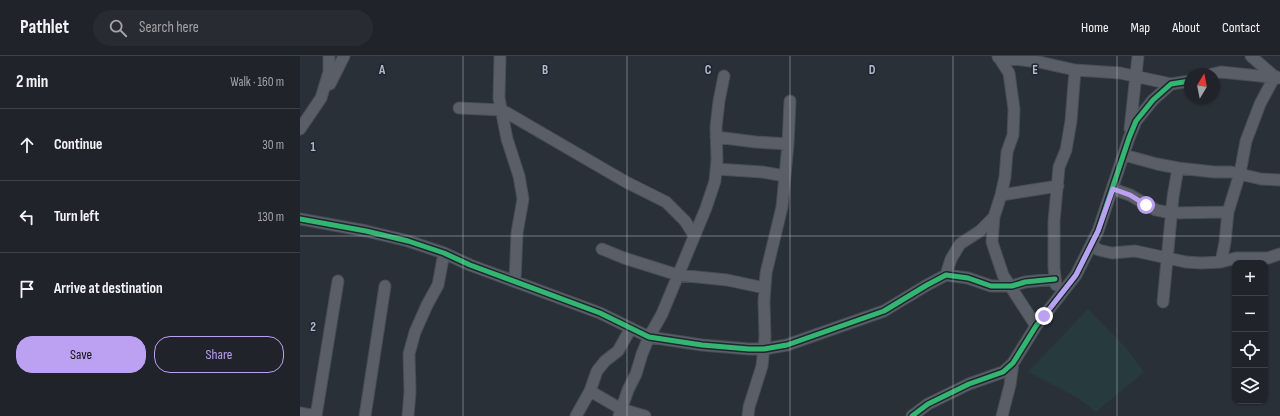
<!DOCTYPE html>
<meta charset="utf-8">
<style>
body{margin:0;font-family:"Sofia Sans Condensed",sans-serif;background:#282c32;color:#f1f3f6}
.controls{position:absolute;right:12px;bottom:12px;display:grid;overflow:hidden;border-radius:8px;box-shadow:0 1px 3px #0004}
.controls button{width:36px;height:36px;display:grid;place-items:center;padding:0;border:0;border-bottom:1px solid #3d4147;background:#20242a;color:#f1f3f6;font:20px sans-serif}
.compass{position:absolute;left:884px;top:12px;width:36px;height:36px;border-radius:50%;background:#20242a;box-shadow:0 1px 3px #0004;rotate:10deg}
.stop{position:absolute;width:12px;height:12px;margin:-9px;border:3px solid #bca0f2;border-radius:50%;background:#fff}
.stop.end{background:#bca0f2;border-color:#fff;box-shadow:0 1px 4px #0008}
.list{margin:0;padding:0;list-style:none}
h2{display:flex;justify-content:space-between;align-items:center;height:52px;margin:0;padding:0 16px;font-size:17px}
h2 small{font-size:13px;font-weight:400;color:#a2a4a8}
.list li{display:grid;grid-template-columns:26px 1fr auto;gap:12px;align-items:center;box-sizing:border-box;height:72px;padding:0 16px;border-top:1px solid #3d4147}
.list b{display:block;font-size:15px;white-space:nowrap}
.list em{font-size:13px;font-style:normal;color:#a2a4a8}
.actions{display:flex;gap:8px;padding:12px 16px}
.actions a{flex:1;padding:9px 0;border:1px solid #bca0f2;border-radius:16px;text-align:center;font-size:14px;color:#bca0f2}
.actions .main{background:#bca0f2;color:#111}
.icon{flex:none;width:22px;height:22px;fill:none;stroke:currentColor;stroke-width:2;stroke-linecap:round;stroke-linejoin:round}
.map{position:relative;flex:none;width:980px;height:360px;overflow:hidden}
header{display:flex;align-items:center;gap:24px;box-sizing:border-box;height:56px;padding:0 20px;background:#20242a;border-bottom:1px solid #3d4147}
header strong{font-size:19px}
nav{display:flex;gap:22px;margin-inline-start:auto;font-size:14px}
.search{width:280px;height:36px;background:#282c32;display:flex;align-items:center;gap:10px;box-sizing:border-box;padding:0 14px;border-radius:22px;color:#a2a4a8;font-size:15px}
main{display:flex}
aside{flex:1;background:#20242a}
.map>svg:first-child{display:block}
.green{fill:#273a3e}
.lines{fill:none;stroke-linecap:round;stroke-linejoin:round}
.minor-casing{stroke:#484c53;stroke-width:13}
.minor{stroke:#5a5e66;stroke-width:11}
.cycleway-casing{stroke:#1d2633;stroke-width:8}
.cycleway{stroke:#33b770;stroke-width:5}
.route{stroke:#bca0f2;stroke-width:5}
.grid{fill:none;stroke:#b4bcc9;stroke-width:1;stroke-opacity:0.55}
.grid-label{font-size:13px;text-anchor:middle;font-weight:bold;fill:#b4bcc9;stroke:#1d2633;stroke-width:3;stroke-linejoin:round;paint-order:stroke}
</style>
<header>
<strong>Pathlet</strong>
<div class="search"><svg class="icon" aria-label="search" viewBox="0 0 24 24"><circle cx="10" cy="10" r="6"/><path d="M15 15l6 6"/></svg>Search here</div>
<nav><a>Home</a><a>Map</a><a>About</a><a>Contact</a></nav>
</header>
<main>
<aside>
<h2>2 min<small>Walk · 160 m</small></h2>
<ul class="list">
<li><svg class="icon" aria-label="ahead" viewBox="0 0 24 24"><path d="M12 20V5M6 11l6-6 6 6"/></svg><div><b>Continue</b></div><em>30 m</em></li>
<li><svg class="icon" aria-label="left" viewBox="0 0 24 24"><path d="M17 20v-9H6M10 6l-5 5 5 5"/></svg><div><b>Turn left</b></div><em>130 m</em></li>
<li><svg class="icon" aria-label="arrive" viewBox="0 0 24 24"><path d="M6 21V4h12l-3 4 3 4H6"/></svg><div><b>Arrive at destination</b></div></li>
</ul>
<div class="actions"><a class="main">Save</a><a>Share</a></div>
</aside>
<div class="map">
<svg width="980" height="360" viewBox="0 0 980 360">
<rect width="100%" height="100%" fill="#2a3038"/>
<!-- green -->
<path class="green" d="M788 253 827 293 844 316 796 356 778 342 728 316Z"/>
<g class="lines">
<!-- minor casing -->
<g class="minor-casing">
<path id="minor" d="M200 0 199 42 207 83 219 120 223 143 217 177 215 225
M698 0 709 17 714 53 713 79 707 96 705 121 701 139 694 161 692 186 703 219 736 270
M951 0 975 21
M698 1 739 6 775 14 820 17 871 28
M912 18 921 16 980 22
M30 28 44 0
M159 52 202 54 326 126 366 146 385 165 394 179
M0 73 21 42 29 16V0
M830 73 838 0
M416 81 456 86 488 88
M824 99 857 108 878 112 914 116H931L961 123 980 124
M416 113 462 116 485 120
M813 133 830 139 856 154 871 157 928 156
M701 139 758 130
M0 163 66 175 108 185 144 197 170 209 300 257 349 281 402 289 449 293H464L487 289 584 255 627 229 646 219 668 222 691 230H712L725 226 755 223
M791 189 799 194 812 197 835 195 886 206 901 207 921 206 936 202H968L980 198
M302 193 324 202 378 219 427 224 465 232
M921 206 925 186 928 156 940 117 946 85 960 48 975 20
M646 219 651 203 660 188 680 175 694 161
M756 229 754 212V165L759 111 766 94 771 65 775 14
M863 246 873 141 878 112
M290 335 321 353 345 360
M0 357 16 360
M16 360 38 225
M65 360 85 230
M108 360 110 336 109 298 115 276 127 249 138 229 144 197
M276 360 290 335 297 315 305 305 318 295 331 272
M319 360 328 334 336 318 342 298 349 281 362 258 406 152 415 125 417 104 416 71 419 45 424 20
M448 360 449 351 462 310 465 281 464 245 466 217 482 151 488 88 490 45
M612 360 628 348 669 328 703 316 713 307 736 270 776 219 798 175 829 82 836 65 853 44 871 28 890 25
M702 360 710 329 713 307"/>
</g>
<!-- minor -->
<use href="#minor" class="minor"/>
<!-- cycleway casing -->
<g class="cycleway-casing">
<path id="cycleway" d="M0 163 66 175 108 185 144 197 170 209 300 257 349 281 402 289 449 293H464L487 289 584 255 627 229 646 219 668 222 691 230H712L725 226 755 223
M612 360 628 348 669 328 703 316 713 307 736 270 776 219 798 175 829 82 836 65 853 44 871 28 890 25"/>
</g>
<!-- cycleway -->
<use href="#cycleway" class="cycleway"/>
</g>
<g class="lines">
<!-- route -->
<path class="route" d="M744 260 776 219 798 175 813 133 830 139 846 149"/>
</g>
<!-- grid -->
<path class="grid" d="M163 0V360M327 0V360M490 0V360M653 0V360M817 0V360M0 180H980"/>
<g class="grid-label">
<text x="82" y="18">A</text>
<text x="245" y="18">B</text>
<text x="408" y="18">C</text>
<text x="572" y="18">D</text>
<text x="735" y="18">E</text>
<text x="13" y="95">1</text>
<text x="13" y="275">2</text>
</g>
</svg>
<div class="controls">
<button>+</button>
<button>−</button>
<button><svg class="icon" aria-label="locate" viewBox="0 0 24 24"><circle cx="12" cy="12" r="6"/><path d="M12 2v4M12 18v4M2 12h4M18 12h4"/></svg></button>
<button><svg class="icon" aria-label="layers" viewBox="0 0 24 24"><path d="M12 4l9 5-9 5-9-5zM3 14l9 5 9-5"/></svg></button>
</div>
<svg class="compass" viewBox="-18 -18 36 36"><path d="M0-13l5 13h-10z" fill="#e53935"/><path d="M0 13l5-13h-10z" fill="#a2a4a8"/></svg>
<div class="stop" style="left:846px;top:149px"></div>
<div class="stop end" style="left:744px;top:260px"></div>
</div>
</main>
